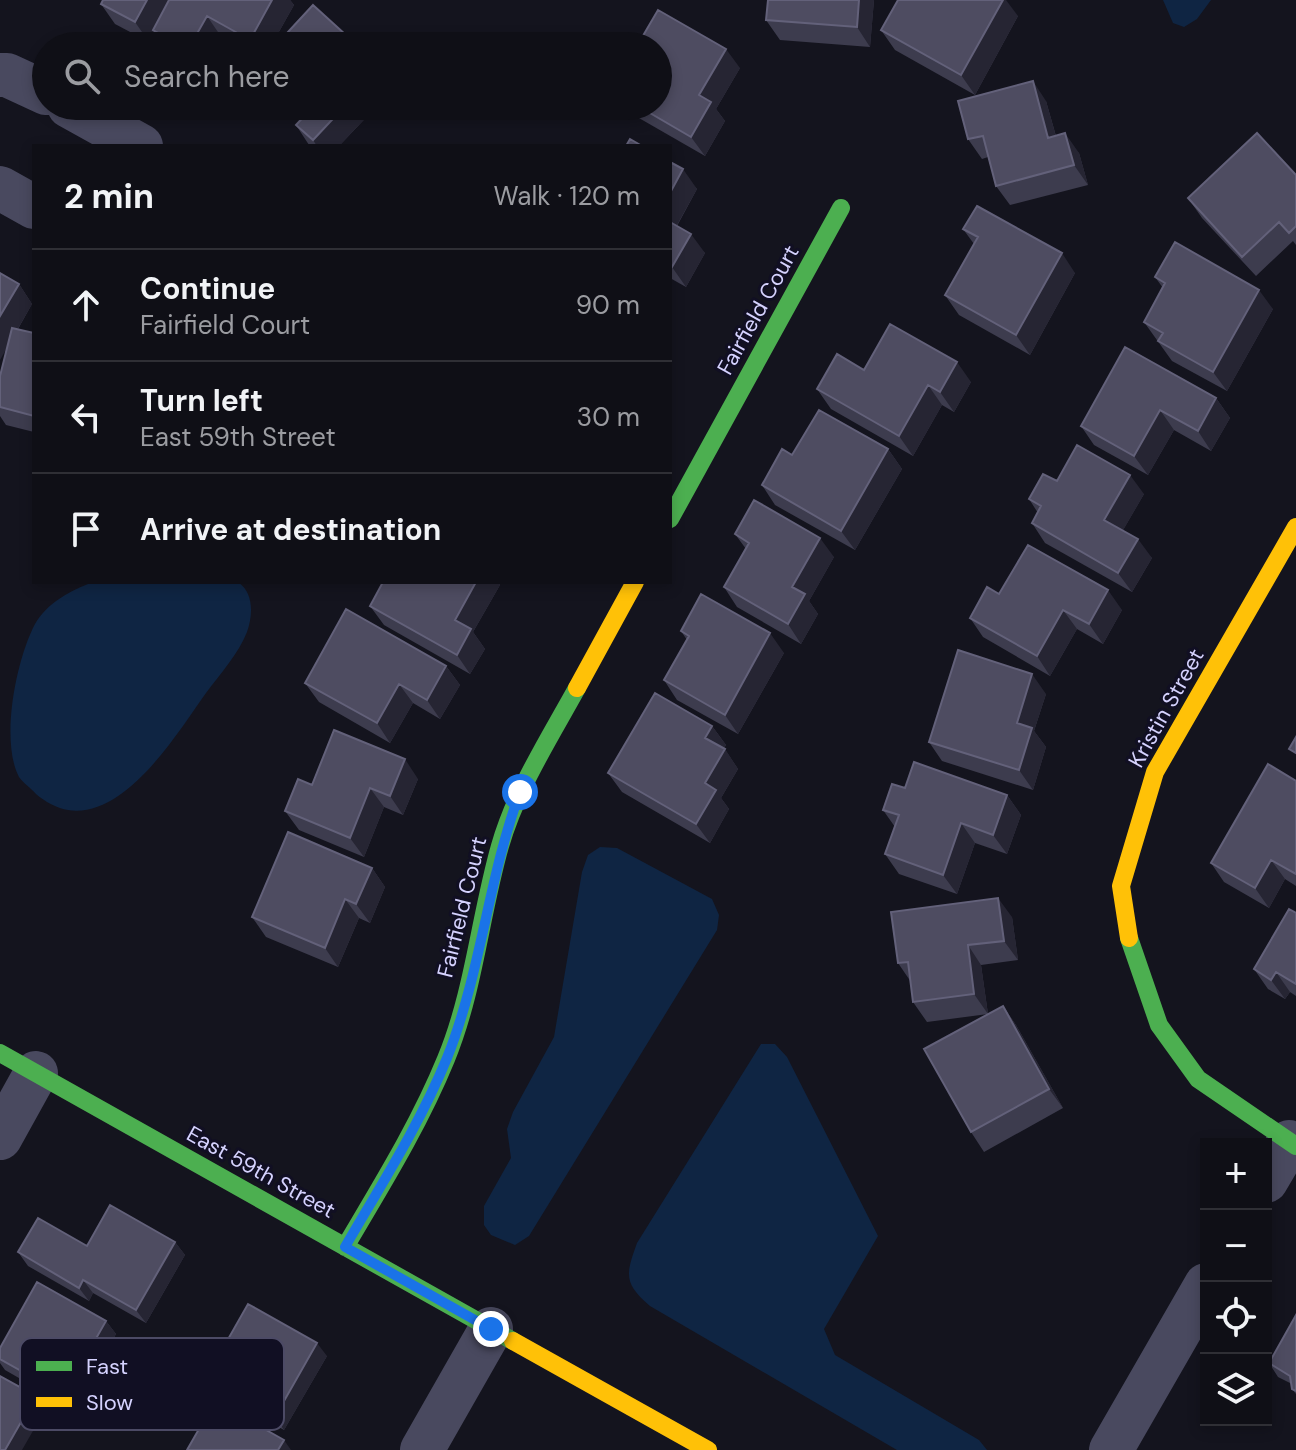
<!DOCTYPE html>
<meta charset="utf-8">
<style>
body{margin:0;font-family:"DM Sans",sans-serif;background:#1d1d23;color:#f1f3f6}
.controls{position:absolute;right:24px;bottom:24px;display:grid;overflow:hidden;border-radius:0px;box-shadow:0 4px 12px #0003}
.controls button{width:72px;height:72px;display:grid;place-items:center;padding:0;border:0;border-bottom:2px solid #2f2f35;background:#0f0f16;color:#f1f3f6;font:40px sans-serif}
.stop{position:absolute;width:24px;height:24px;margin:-18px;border:6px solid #1a73e8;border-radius:50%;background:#fff}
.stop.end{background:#1a73e8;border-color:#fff;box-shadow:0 2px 8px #0008}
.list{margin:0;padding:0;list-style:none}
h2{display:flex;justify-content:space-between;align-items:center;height:104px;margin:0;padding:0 32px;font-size:34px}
h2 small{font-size:26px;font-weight:400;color:#9b9ca1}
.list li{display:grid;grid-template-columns:52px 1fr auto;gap:24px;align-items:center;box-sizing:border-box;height:112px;padding:0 32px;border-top:2px solid #2f2f35}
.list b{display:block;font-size:30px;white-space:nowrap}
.list p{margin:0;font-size:26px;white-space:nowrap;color:#9b9ca1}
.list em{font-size:26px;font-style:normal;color:#9b9ca1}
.icon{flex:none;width:44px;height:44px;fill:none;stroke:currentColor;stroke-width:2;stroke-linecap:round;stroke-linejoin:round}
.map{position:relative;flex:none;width:1296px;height:1450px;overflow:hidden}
.search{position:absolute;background:#0f0f16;box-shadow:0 4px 12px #0003;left:32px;top:32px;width:640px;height:88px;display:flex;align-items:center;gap:20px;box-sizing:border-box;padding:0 28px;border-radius:44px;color:#9b9ca1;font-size:30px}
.panel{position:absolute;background:#0f0f16;box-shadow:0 4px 12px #0003;left:32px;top:144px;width:640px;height:440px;border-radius:0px}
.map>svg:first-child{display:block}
.water{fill:#0f2543}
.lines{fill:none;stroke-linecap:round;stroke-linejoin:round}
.street{stroke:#49495f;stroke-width:44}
.fast{stroke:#4caf50;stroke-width:18}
.slow{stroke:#ffc107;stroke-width:18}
.wall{fill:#3d3c4e}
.shaded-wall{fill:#262533}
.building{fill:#4e4c61;stroke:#63617a;stroke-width:2}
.route{stroke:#1a73e8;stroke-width:10}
.labels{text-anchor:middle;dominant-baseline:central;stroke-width:6;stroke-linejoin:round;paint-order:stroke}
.street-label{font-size:22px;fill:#d5d2fe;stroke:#110f23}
.key{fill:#110f23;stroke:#4c4a65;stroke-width:2}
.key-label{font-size:22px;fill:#d5d2fe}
</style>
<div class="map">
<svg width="1296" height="1450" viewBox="0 0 1296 1450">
<rect width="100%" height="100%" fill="#14141e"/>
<!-- water -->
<path class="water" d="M1163 0H1211L1197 19 1184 27 1173 23Z
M93 582H238C254 593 253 615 247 632 239 653 220 674 206 693 178 732 126 819 68 810 58 809 44 801 36 794 31 788 23 783 19 777 0 741 16 660 35 624 48 602 70 591 93 582Z
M600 847 617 848 712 899 719 915 717 930 529 1236 515 1245 491 1235 484 1225V1206L511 1158 507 1129 513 1112 554 1037 582 872 588 855Z
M761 1044H775L787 1057 878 1236 824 1329 835 1355 979 1440 987 1450H897L650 1306C623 1283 626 1274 637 1243Z"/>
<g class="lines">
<!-- street -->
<path class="street" d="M0 75H7L46 93
M69 106 141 146
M0 188 34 207
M0 1138 36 1073
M1266 1181 1289 1142
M422 1450 491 1329
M1111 1450 1206 1285"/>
<!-- fast -->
<path class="fast" d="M670 519 841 208
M1129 938 1159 1025 1198 1079 1296 1146
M0 1053 513 1341
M345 1247C381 1186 419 1125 446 1059 474 991 480 916 500 846 516 790 549 739 577 688"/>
<!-- slow -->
<path class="slow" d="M577 688 635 582
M1129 938 1121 886 1155 772 1296 527
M513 1341 708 1450"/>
</g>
<!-- wall -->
<path class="wall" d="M103 0H290L294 5 271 46H240L220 35 215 46H164L154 32 149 42 115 24 101 4Z
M768 0H874L870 47 780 40 766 20Z
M1018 16 975 95 895 50 881 30Z
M740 68 716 109 725 121 705 156 625 110 622 106H658Z
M1046 101 1056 136 1079 153 1088 185 1010 205 996 186 988 157 982 159 968 139Z
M296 106H377L339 146H311L309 145 296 125 305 115Z
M670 162 697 189 677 226 705 253 686 287 670 278Z
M1296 175V245L1293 241 1256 276 1202 218 1188 198Z
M963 229 1075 273 1030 355 959 315 945 295 974 244Z
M1155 277 1273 309 1227 391 1172 361 1144 322 1163 288Z
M19 284 32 304 18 329 34 333V432L6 425 0 416V376L7 347Z
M864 370 971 382 954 412 942 405 913 456 831 409 817 389Z
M1216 398 1230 418 1211 451 1174 430 1148 475 1094 445 1081 426Z
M888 449 902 469 855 550 775 505 762 485 792 455Z
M1057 481 1144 494 1123 530 1152 558 1132 592 1045 543 1032 523 1038 513 1029 499Z
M735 534 834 557 809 601 818 614 801 644 737 607 724 587 746 549Z
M383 582H498L500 585 473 632 485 649 470 674 384 625 370 606Z
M999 594 1122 610 1103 644 1077 629 1050 676 983 637 970 618Z
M681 631 784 653 738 734 677 700 664 680 687 640Z
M446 666 460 685 440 719 413 703 390 743 319 702 305 683Z
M1046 694 1034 731 1046 747 1033 790 942 761 929 742Z
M712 726 726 745 724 748 738 769 721 798 729 809 710 843 622 792 608 773Z
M418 779 403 815 384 807 364 857 299 830 285 811 312 785Z
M1296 781V886L1285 879 1269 908 1224 882 1211 863Z
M1007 795 1021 815 1007 854 975 843 957 894 899 874 885 854 895 827 883 810Z
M372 868 385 887 370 923 359 918 338 967 266 937 252 917Z
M1296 913V996L1290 992 1285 999 1268 989 1254 969Z
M1012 917 1018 960 981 965 988 1014 927 1022 913 1002 911 982 898 963Z
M1003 1006 1016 1025 1063 1108 984 1152 971 1132Z
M175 1242 185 1255 146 1323 93 1293 89 1301 28 1266 18 1252 87 1246Z
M1296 1315V1394L1292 1389V1384L1278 1377 1269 1363Z
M106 1321 116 1334 73 1409 5 1370 0 1363V1348Z
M327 1356 284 1430 215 1391 206 1378Z"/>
<!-- shaded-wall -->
<path class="shaded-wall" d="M147 0H171L149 42 135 22Z
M272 0H290L294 5 271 46H255L250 40Z
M859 0H874L870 47 857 27Z
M1003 0H1006L1018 16 975 95 961 75Z
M207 16 220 35 215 46H190Z
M726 49 740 68 716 109 725 121 705 156 691 137 699 95Z
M1033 81 1046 101 1062 158 1048 138Z
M345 106H377L339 146H317L313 140Z
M1065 133 1079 153 1088 185 1074 165Z
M683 169 697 189 672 234 670 232V193Z
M691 234 705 253 686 287 672 267Z
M1062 253 1075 273 1030 355 1016 335Z
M19 284 32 304 0 360V316Z
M1259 290 1273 309 1227 391 1213 372Z
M957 362 971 382 954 412 940 392Z
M928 385 942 405 913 456 899 436Z
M1216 398 1230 418 1211 451 1198 431Z
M1160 410 1174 430 1148 475 1134 456Z
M888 449 902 469 855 550 841 531Z
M1130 475 1144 494 1118 539 1104 520Z
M820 538 834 557 809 601 818 614 801 644 788 624 792 587Z
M1138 539 1152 558 1132 592 1118 573Z
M476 582H498L500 585 473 632 485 649 470 674 457 655 455 620Z
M1108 590 1122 610 1103 644 1089 624Z
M1063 610 1077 629 1050 676 1037 656Z
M770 633 784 653 738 734 725 715Z
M446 666 460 685 440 719 427 700Z
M1032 674 1046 694 1034 731 1046 747 1033 790 1019 770 1017 723Z
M399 684 413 703 390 743 377 723Z
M712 726 726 745 719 757 705 738Z
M725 749 738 769 721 798 729 809 710 843 696 824 705 783Z
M405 759 418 779 403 815 390 796Z
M370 788 384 807 364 857 350 838Z
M1007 795 1021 815 1007 854 993 835Z
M961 823 975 843 957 894 943 875Z
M1271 860 1285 879 1269 908 1255 888Z
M372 868 385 887 370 923 356 904Z
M998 898 1012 917 1018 960 1004 941Z
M345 899 359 918 338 967 325 948Z
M968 945 981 965 988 1014 974 994Z
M1276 972 1290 992 1285 999 1271 980Z
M1003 1006 1016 1025 1063 1108 1049 1089Z
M175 1242 185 1255 146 1323 136 1310Z
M83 1280 93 1293 89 1301 79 1288Z
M106 1321 116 1334 73 1409 64 1395Z
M317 1343 327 1356 284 1430 275 1417Z
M36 1396 45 1410 22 1450H5Z
M284 1440 291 1450H278Z"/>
<!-- building -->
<path class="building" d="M103 0H147L135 22 101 4Z
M169 0H272L250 40 207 16 190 46H181L153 30Z
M768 0H859L857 27 766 20Z
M898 0H1003L961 75 881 30Z
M313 5 358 46H275Z
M658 10 726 49 699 95 711 102 691 137 638 106H658V46H637Z
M1033 81 1048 138 1065 133 1074 165 996 186 983 136 968 139 958 101Z
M303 106H345L313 140 296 125 309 111Z
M1257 133 1296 175V226L1289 233 1279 222 1242 257 1188 198Z
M630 139 642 146H626Z
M670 162 683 169 670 193Z
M977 206 1062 253 1016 335 945 295 978 237 963 229Z
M670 222 691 234 672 267 670 266Z
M1175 242 1259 290 1213 372 1158 341 1163 333 1144 322 1165 283 1155 277Z
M0 273 19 284 0 316Z
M890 324 957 362 940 392 928 385 899 436 817 389 837 354 864 370Z
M12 328 34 333V416L0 407V376Z
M1125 347 1216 398 1198 431 1160 410 1134 456 1081 426Z
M819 410 888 449 841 531 762 485 782 449 792 455Z
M1077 445 1130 475 1104 520 1138 539 1118 573 1032 523 1041 506 1029 499 1043 474 1057 481Z
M754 500 820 538 792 587 805 594 788 624 724 587 749 543 735 534Z
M1028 545 1108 590 1089 624 1063 610 1037 656 970 618 987 587 999 594Z
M383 582H476L455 620 471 629 457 655 370 606Z
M701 594 770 633 725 715 664 680 689 636 681 631Z
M346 609 446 666 427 700 399 684 377 723 305 683Z
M958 650 1032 674 1017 723 1032 728 1019 770 929 742Z
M655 693 712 726 705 738 725 749 705 783 716 790 696 824 608 773Z
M334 730 405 759 390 796 370 788 350 838 285 811 298 779 312 785Z
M1296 737V753L1289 749Z
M914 762 1007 795 993 835 961 823 943 875 885 854 899 815 883 810 892 784 905 788Z
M1268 764 1296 781V874L1271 860 1255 888 1211 863Z
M288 832 372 868 356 904 345 899 325 948 252 917Z
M998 898 1004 941 968 945 974 994 913 1002 908 962 898 963 891 912Z
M1289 909 1296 913V984L1276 972 1271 980 1254 969Z
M1003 1006 1049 1089 971 1132 924 1049Z
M110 1205 175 1242 136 1310 83 1280 79 1288 18 1252 38 1218 87 1246Z
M37 1282 106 1321 64 1395 0 1359V1348Z
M248 1304 317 1343 275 1417 206 1378Z
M1296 1315V1391L1292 1389 1290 1376 1269 1363Z
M0 1376 36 1396 5 1450H0Z
M215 1401 284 1440 278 1450H187Z"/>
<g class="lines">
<!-- route -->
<path class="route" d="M491 1329 345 1247C381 1185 420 1124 447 1058 481 973 488 879 520 792"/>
</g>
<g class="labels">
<!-- street labels -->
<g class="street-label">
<text transform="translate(758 310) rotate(-61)">Fairfield Court</text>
<text transform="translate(1166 708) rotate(-61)">Kristin Street</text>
<text transform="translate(462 907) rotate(-76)">Fairfield Court</text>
<text transform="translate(261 1172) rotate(29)">East 59th Street</text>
</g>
</g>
<!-- legend -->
<rect x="20" y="1338" width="264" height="92" rx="12" class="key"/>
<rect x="36" y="1361" width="36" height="10" fill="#4caf50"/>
<rect x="36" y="1397" width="36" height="10" fill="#ffc107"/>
<g class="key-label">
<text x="86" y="1374">Fast</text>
<text x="86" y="1410">Slow</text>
</g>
</svg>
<div class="controls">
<button>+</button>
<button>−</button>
<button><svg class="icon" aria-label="locate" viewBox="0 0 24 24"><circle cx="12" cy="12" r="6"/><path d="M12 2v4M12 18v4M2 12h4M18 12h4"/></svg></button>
<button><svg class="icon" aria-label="layers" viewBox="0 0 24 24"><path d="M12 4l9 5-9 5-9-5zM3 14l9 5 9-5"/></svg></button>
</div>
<div class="stop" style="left:520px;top:792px"></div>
<div class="stop end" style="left:491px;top:1329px"></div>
<div class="search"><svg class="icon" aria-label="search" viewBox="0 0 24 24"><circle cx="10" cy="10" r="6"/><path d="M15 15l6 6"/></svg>Search here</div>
<section class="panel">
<h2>2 min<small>Walk · 120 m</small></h2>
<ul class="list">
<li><svg class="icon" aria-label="ahead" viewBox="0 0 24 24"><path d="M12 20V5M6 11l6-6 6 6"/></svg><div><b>Continue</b><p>Fairfield Court</p></div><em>90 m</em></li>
<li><svg class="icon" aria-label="left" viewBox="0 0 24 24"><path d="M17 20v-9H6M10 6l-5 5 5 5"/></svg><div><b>Turn left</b><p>East 59th Street</p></div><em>30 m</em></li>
<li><svg class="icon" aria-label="arrive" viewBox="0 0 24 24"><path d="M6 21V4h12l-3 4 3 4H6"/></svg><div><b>Arrive at destination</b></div></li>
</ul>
</section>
</div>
